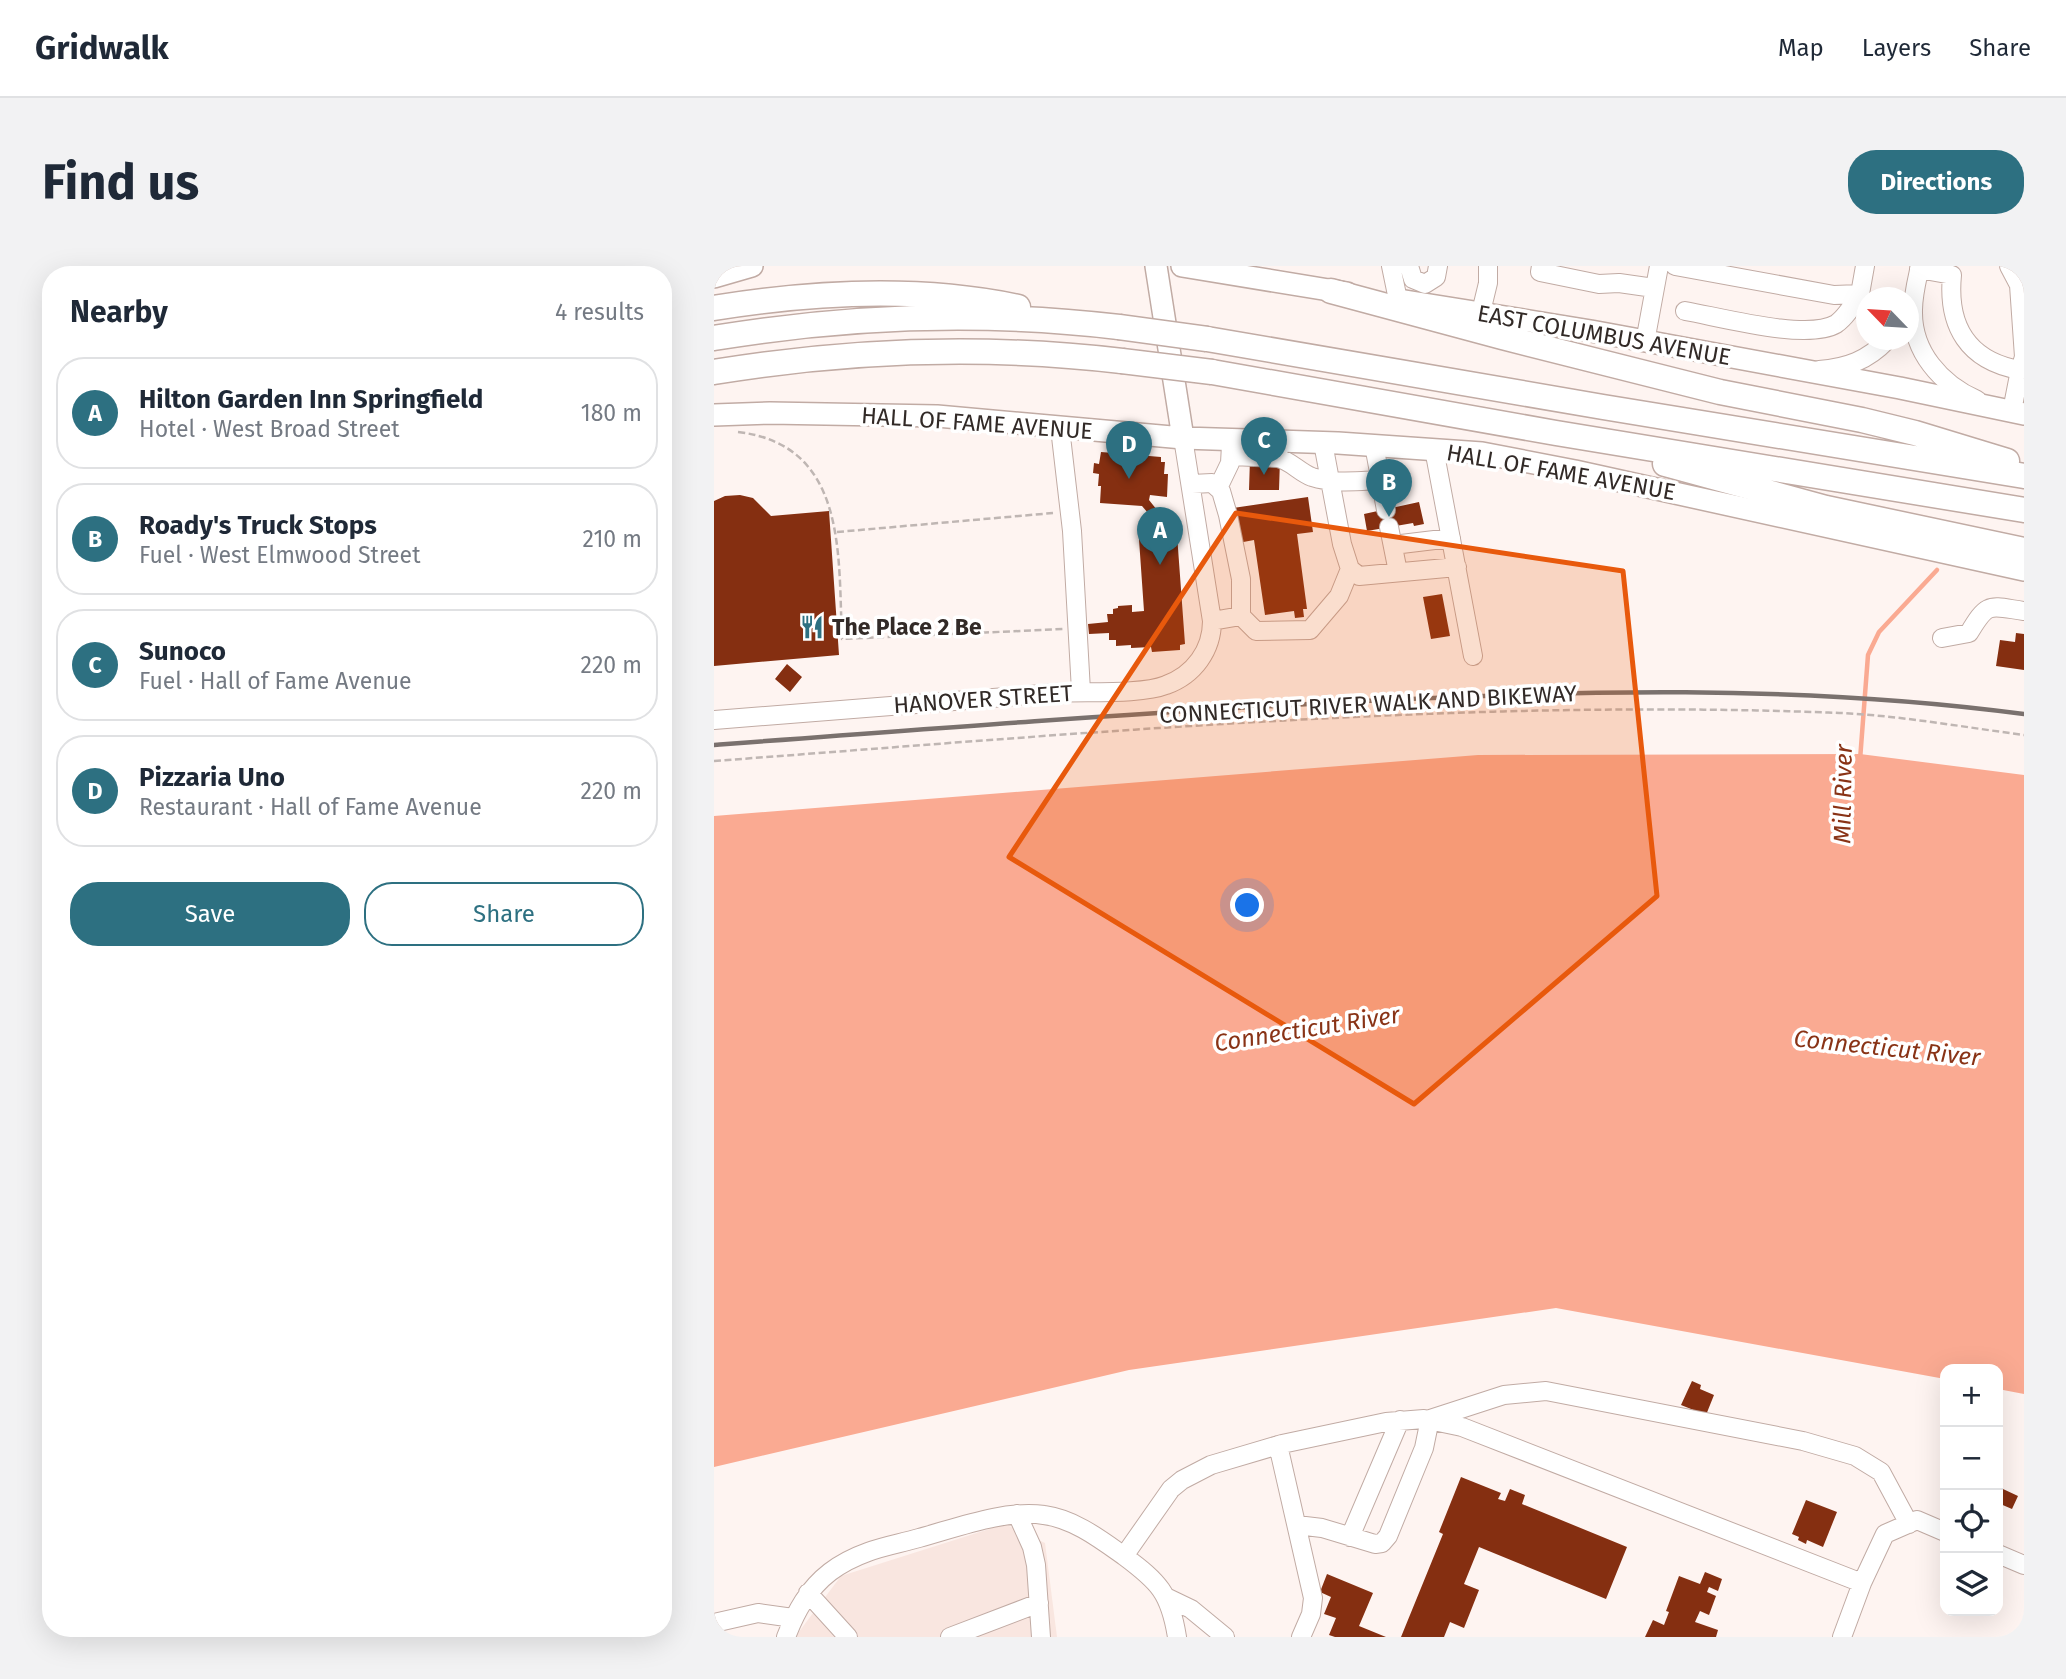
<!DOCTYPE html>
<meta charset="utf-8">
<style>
body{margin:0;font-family:"Fira Sans",sans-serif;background:#f2f2f3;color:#1f2937}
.controls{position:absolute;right:21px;bottom:21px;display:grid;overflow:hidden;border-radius:14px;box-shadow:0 7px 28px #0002}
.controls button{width:63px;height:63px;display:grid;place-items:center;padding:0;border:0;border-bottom:2px solid #e0e1e3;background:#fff;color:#1f2937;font:35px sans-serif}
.compass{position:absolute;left:1142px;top:21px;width:63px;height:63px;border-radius:50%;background:#fff;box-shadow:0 7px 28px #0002;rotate:295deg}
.you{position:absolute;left:534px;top:640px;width:24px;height:24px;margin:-18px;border:5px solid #fff;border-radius:50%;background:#1a73e8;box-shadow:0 0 0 10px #1a73e833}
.badge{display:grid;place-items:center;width:46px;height:46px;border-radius:50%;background:#2d7081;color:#fff;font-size:23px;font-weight:700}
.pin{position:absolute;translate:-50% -58px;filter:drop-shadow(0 2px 4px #0008)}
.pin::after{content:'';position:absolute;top:37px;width:24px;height:21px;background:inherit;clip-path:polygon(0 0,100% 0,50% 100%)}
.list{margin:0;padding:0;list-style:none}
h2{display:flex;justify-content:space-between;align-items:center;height:91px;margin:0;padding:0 28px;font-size:30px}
h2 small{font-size:23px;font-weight:400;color:#747a83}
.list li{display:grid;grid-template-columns:46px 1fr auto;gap:21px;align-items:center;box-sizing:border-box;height:112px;margin:0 14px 14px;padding:0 14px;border:2px solid #e0e1e3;border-radius:28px}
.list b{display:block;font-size:26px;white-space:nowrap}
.list p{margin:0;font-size:23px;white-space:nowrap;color:#747a83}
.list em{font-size:23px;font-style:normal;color:#747a83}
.actions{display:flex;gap:14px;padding:21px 28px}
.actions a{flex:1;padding:16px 0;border:2px solid #2d7081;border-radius:28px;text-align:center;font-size:24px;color:#2d7081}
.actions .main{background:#2d7081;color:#fff}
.icon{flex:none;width:38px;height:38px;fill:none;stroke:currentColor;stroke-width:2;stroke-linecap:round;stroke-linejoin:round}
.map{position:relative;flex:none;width:1310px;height:1371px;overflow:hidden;border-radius:28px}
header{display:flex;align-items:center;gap:42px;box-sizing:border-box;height:98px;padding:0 35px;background:#fff;border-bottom:2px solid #e0e1e3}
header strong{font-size:33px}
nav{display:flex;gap:38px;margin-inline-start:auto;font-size:24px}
.intro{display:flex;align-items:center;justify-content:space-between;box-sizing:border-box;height:168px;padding:0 42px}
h1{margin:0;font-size:49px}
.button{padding:18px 32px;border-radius:28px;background:#2d7081;color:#fff;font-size:24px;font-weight:700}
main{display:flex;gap:42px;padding:0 42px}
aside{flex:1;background:#fff;border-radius:28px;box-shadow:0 7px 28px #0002}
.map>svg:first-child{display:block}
.built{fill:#f9e6e0}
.water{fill:#faaa92}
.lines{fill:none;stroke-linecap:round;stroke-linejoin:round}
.stream{stroke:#faaa92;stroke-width:4.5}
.building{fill:#852f11}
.minor-casing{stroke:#c1aba4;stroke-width:20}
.major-casing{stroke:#c1aba4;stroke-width:24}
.highway-casing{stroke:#c1aba4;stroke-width:27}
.path{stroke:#bfb6b3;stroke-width:2.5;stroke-dasharray:7 3.5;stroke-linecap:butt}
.minor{stroke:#fff;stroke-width:18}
.major{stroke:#fff;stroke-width:21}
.highway{stroke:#fff;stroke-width:24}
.rail{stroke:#7a716e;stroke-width:4.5}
.highway-bridge-casing{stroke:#c1aba4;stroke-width:27;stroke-linecap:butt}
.highway-bridge{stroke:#fff;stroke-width:24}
.marked{fill:#e8590c;fill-opacity:0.2;stroke:#e8590c;stroke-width:5;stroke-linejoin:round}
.labels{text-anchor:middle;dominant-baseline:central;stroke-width:7;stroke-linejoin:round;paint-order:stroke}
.street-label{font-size:23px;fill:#322a27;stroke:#fff}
.poi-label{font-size:23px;font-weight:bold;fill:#322a27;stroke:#fff;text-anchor:start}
.water-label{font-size:24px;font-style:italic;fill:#893316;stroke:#fff}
</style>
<header>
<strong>Gridwalk</strong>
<nav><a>Map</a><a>Layers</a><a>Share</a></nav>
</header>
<div class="intro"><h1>Find us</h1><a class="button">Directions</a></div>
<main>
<aside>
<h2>Nearby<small>4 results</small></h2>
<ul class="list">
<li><span class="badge">A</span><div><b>Hilton Garden Inn Springfield</b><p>Hotel · West Broad Street</p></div><em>180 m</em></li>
<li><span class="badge">B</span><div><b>Roady's Truck Stops</b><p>Fuel · West Elmwood Street</p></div><em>210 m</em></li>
<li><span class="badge">C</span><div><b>Sunoco</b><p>Fuel · Hall of Fame Avenue</p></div><em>220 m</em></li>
<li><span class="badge">D</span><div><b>Pizzaria Uno</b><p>Restaurant · Hall of Fame Avenue</p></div><em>220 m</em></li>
</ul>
<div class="actions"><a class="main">Save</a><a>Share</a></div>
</aside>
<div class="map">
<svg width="1310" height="1371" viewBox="0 0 1310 1371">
<rect width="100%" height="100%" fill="#fef4f1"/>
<!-- built -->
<path class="built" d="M291 1258 331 1277 343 1371H81L127 1310Z"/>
<!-- water -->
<path class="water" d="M1146 488 1310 509V1128L1284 1123V1103H1231V1113L842 1042 415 1104 0 1201V550L764 489Z"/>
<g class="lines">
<!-- stream -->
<path class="stream" d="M1146 494 1154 389 1165 366 1223 304"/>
</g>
<!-- building -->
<path class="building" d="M387 186 447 191V196H451L450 208H454L453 231 436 229 435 234 443 244 445 252H457V256L462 255 471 378 466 379V384L438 386 437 381 417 382V379L402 380V374H395V367L375 368 374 358 394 356 393 348H399V343L404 342V340L418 339V346L430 345 424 259H429V253H434V247L428 240 386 237 387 220H384L385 208 379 207 380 197 385 198Z
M536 193 566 194 565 224H535Z
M26 229 39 232 57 250 115 245 125 389 0 400V235L11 230Z
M594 231 599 266 583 268 593 343H589L590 351 581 352 580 345 551 349 540 274 524 277 519 242Z
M705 236 710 258 700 260 699 257 653 265 650 248Z
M728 328 736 370 717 373 709 331Z
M1302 367 1310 368V404L1282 400 1286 374 1301 376Z
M73 398 88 411 76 426 61 413Z
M978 1115 987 1119 986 1123 1000 1129 992 1149 967 1139Z
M747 1211 787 1227 784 1233 791 1235 796 1223 811 1229 808 1238 913 1281 892 1333 765 1281 750 1318 765 1324 750 1362 736 1356 730 1371H687L729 1268 725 1266Z
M1289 1223 1304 1230 1298 1243 1284 1237Z
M1092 1234 1123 1246 1109 1281 1093 1274 1092 1278 1084 1274 1085 1271 1078 1268Z
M991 1306 1008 1313 1004 1325 995 1321 993 1326 1002 1330 995 1349 986 1345 981 1356 1004 1364 1002 1371H931L939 1354 950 1359 955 1346 952 1345 965 1310 986 1318Z
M613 1308 659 1327 645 1360 672 1371H621L615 1369 622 1352 610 1348 617 1331 606 1326Z"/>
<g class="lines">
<!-- minor casing -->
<g class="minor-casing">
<path id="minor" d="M677 0 684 34
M695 0 699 13 711 18 722 11 724 0
M827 0 826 6 885 18 905 17 940 22
M961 0 1120 29 1146 28 1151 0
M1206 0C1203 14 1199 29 1199 44 1198 86 1227 118 1263 134
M1295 0 1305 19 1310 91
M1205 3 1238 9C1233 60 1254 95 1306 104L1310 91
M971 45C1006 51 1093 75 1122 58 1132 51 1139 39 1146 28
M767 46 774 17V0
M931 76 945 0
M1105 104C1133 102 1154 94 1173 74
M1298 145 1306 104
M346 162 358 265 367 425
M609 177 628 278 636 303
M660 179 672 244
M720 183 759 390
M517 190 564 192 565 180
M564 192C577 195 585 206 598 211 620 218 644 215 666 214
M478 218 498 217 507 225 514 249 527 313V350L498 355
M504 222 516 197 517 179
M675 261 684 306
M679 279 737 272
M636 303 645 310 743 301
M527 350 542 365 596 364 625 330 636 303
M1228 372 1255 367C1274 335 1275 340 1310 345
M0 454C114 445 227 436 341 427 370 425 427 429 452 419 480 409 498 384 498 355L469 172
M716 1153 790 1129 832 1125 1089 1175 1141 1190 1167 1206 1195 1258
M564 1179 599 1332 597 1348 587 1371
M303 1248 318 1281 322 1299 327 1371
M583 1259 608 1262 661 1278 668 1277 674 1270 710 1182 716 1153
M636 1271 686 1154
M1284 1288 1310 1299
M94 1327 134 1371
M452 1331 477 1343 511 1371
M0 1357 44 1347 79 1352
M72 1371C82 1345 94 1323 116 1306 128 1297 140 1291 154 1286 170 1280 188 1277 205 1272 242 1262 292 1243 330 1249 360 1253 386 1273 410 1290
M236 1371 325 1337
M463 1371C456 1327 445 1316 410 1290L457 1223 468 1214 497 1199 568 1178 672 1156 710 1153 748 1161 1148 1317
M1128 1371 1148 1317 1171 1268 1203 1254 1231 1266"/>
</g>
<!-- major casing -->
<g class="major-casing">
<path id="major" d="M442 0 469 172
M468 0 633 27
M0 11 38 0
M685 34 877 65 1186 122 1310 148
M0 149 56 147 223 150 469 172 624 177 768 187 861 205 1310 304"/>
</g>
<!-- highway casing -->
<g class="highway-casing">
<path id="highway" d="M617 25 788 71 1006 126 1148 154 1201 167 1293 195
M0 42C99 26 205 20 304 41
M0 72C133 50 271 45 405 61
M493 73 889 141 1310 210
M0 106C134 84 273 79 408 95
M498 106 842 167 1310 244
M951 198 1112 242 1310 284"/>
</g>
<!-- path -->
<path class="path" d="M24 166C134 179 124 290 128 373L349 363
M123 266 339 247
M0 495C374 467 751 432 1127 447 1188 450 1249 461 1310 469"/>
<!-- minor -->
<use href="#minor" class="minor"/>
<!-- major -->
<use href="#major" class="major"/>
<!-- highway -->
<use href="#highway" class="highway"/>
<!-- rail -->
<path class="rail" d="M0 479C211 463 421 447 632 436 858 424 1085 418 1310 448"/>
<!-- highway-bridge casing -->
<g class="highway-bridge-casing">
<path id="highway-bridge" d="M405 61 493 73
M408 95 498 106"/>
</g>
<!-- highway-bridge -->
<use href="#highway-bridge" class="highway-bridge"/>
</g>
<!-- marked area -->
<path class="marked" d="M522 247 909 305 943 630 700 838 295 591Z"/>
<!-- icons -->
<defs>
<g id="restaurant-bare" transform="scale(1.89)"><path d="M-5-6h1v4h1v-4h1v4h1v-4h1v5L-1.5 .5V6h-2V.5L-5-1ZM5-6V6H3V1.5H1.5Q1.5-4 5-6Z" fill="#2d7081" stroke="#fff" stroke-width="2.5" paint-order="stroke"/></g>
</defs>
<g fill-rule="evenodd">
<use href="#restaurant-bare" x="98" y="361"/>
</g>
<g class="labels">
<!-- street labels -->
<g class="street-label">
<text transform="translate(890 69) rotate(10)">EAST COLUMBUS AVENUE</text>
<text transform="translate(263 157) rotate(4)">HALL OF FAME AVENUE</text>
<text transform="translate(847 206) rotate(10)">HALL OF FAME AVENUE</text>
<text transform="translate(269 433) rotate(-4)">HANOVER STREET</text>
<text transform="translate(654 438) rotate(-3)">CONNECTICUT RIVER WALK AND BIKEWAY</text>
</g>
<!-- poi labels -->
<g class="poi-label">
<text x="118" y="361">The Place 2 Be</text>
</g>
<!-- water labels -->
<g class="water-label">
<text transform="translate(1129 528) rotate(-89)">Mill River</text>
<text transform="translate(593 763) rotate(-9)">Connecticut River</text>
<text transform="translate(1173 782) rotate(6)">Connecticut River</text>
</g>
</g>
</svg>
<div class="controls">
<button>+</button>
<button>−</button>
<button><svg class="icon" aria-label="locate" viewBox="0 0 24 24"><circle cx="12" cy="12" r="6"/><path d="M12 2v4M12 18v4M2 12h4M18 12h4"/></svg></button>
<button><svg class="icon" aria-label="layers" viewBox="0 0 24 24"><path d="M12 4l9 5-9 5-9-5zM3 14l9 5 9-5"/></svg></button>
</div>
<svg class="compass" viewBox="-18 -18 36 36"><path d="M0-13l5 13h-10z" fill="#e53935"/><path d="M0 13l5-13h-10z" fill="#747a83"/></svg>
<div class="you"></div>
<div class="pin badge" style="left:446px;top:299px">A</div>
<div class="pin badge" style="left:675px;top:251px">B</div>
<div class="pin badge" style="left:550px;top:209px">C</div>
<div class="pin badge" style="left:415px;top:213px">D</div>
</div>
</main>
